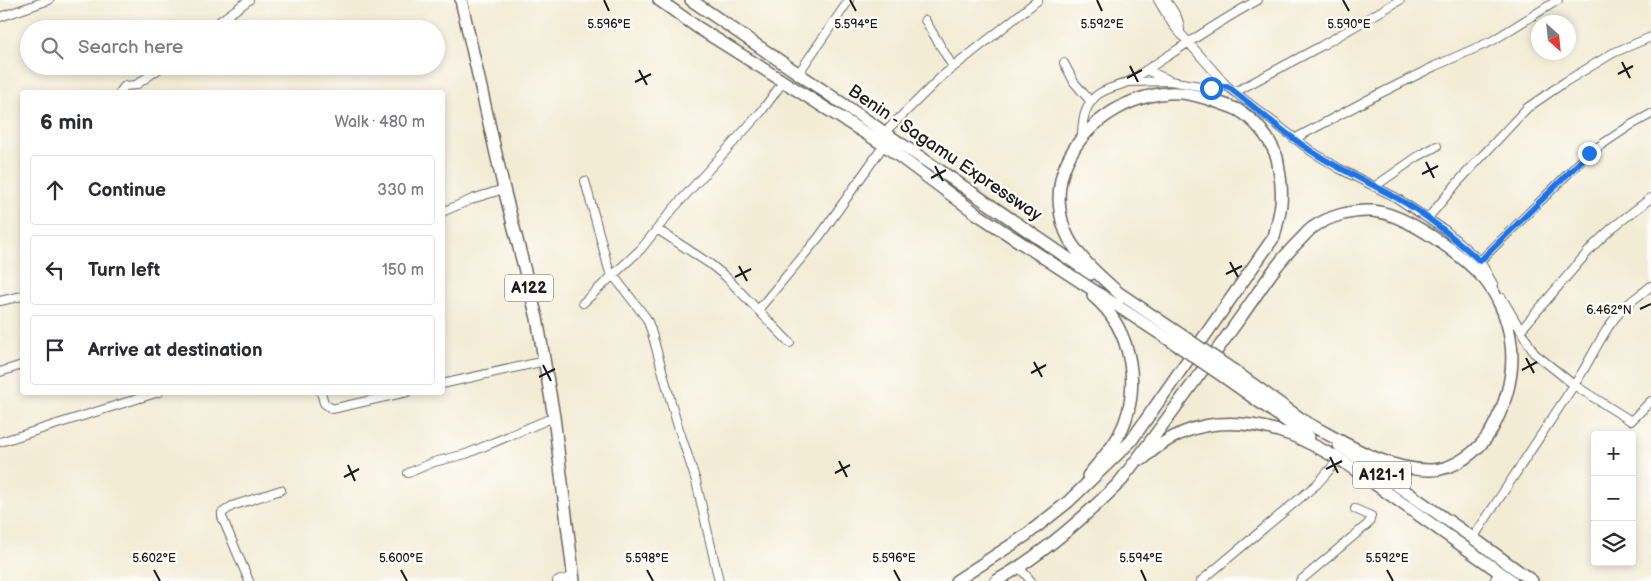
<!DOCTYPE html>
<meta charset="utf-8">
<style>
body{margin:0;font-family:"Balsamiq Sans",sans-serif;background:#f7f7f7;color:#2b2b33}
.controls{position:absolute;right:15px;bottom:15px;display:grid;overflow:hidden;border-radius:5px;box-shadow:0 2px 8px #0003}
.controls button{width:45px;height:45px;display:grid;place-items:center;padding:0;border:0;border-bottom:1px solid #e1e1e2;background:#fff;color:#2b2b33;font:25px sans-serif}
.compass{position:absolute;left:1531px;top:15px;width:45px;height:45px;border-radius:50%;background:#fff;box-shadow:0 2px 8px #0003;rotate:153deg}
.stop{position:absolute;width:15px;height:15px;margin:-11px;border:4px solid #1a73e8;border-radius:50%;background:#fff}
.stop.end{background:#1a73e8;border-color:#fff;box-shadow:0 1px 5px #0008}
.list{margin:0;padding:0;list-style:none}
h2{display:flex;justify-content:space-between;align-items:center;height:65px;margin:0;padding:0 20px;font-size:21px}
h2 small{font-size:16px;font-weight:400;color:#7c7c81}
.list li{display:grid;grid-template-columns:32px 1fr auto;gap:15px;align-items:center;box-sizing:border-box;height:70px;margin:0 10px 10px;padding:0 10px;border:1px solid #e1e1e2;border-radius:5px}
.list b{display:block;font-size:19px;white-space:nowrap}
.list em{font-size:16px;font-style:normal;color:#7c7c81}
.icon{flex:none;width:28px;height:28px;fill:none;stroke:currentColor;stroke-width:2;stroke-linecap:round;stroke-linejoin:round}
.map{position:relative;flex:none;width:1651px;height:581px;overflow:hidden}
.search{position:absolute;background:#fff;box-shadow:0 2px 8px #0003;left:20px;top:20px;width:425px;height:55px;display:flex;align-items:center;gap:12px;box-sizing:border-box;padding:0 18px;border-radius:28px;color:#7c7c81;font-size:19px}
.panel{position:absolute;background:#fff;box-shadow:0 2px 8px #0003;left:20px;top:90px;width:425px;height:305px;border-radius:5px}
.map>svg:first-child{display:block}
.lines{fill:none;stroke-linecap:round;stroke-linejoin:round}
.minor-casing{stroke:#67655d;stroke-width:10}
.highway-casing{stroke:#67655d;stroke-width:14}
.minor{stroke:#fff;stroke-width:8}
.highway{stroke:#fff;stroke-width:11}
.highway-bridge-casing{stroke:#67655d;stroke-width:14;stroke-linecap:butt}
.highway-bridge{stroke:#fff;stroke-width:11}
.route{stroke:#1a73e8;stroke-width:6}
.ticks{fill:none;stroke:#1c1c1c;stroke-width:2}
.labels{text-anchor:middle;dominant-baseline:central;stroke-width:5;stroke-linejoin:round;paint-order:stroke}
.shield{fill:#fdfcf7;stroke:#605f5e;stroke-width:1}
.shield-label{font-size:16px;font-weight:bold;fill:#1c1c1c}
.street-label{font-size:18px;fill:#1c1c1c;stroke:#fdfcf7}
.ticks-label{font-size:12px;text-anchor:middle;fill:#1c1c1c;stroke:#fdfcf7;stroke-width:5;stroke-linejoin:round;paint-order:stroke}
</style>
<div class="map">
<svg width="1651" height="581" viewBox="0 0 1651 581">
<rect width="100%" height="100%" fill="#fdfcf7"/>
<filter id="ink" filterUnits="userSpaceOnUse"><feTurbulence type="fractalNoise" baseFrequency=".02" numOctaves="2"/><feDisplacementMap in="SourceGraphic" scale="10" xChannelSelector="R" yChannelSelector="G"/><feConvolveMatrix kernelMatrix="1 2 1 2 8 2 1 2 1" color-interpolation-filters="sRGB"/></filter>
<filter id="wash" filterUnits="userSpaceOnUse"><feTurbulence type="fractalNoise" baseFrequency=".0096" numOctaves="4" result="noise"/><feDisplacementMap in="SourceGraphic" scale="20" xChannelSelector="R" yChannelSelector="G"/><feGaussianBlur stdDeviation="1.12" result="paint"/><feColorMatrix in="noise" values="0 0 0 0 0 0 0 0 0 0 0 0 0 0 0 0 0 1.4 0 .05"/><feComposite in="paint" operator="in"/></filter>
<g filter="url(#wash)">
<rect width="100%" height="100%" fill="#f3ecd5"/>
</g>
<g filter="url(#ink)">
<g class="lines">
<!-- minor casing -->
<g class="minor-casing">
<path id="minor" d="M1158 0 1173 25 1227 86 1311 151 1340 169 1395 197 1445 230 1480 261 1493 284
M1166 0C1173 11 1181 19 1180 33
M0 17 49 0
M925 20 953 67
M209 29 249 0
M1064 63 1074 82 1091 102
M1146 70 1167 79
M798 74 849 0
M1128 82 1170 81 1211 88 1227 86
M120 92 125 86 136 85 163 66
M1235 92 1321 46 1400 0
M884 133 941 77 1038 0
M1082 138C1082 122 1084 107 1096 96 1106 87 1120 87 1131 80 1173 53 1214 24 1258 0
M1294 139 1373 97 1435 66 1492 41 1558 0
M585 181 609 270 647 319 651 330 676 420 696 481 719 581
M1374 187 1417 157 1437 146
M442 212 475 198 504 189
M1428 218 1458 182 1527 108 1565 82 1613 53 1651 37
M657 229 710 264 725 276 790 343
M1480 261 1589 153 1631 125 1651 114
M1651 286C1642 294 1631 300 1623 309 1602 330 1591 361 1574 385L1631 421 1651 401
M0 301 22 296
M583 303 641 249 673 209 761 112 783 82
M758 310 819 237 884 145
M1521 330 1593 246 1612 228 1651 198
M0 372 22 365
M442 384 545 361
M321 392 324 403 332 409 407 392
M0 442 159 392
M408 473 434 462 466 454 554 417
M1473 538 1574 385 1534 353 1502 298
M1019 567 1031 581
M249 581 222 517V513L232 506 281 490
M557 581 573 577
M1201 581 1317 484 1339 459
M1300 581 1369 523 1371 516 1355 509
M1494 581 1499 572"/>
</g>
<!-- highway casing -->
<g class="highway-casing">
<path id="highway" d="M461 0 504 189 537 318 554 417 574 581
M659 0 697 27 884 145 977 214 1174 343
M691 0 1091 274
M1119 293 1180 334
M1233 370 1311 426
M1227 379 1309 437
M1339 445 1473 538 1532 581
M1334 455 1512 581
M1143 459C1186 418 1237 416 1291 435 1307 441 1324 451 1339 459
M1088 476C1097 464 1110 451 1118 437 1143 392 1133 329 1093 296
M1118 484C1160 430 1200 374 1240 318 1259 292 1276 263 1300 240 1304 236 1308 231 1312 228 1329 216 1352 210 1372 211 1405 213 1463 255 1485 280 1497 295 1507 317 1510 337 1516 370 1507 402 1491 431 1479 451 1453 471 1429 470 1385 470 1344 442 1305 422
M956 581 1025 536 1068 502 1131 441 1274 237C1281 209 1284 198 1279 170 1278 165 1278 159 1276 155 1269 137 1254 119 1238 110 1232 107 1225 105 1220 103 1204 97 1185 91 1168 93 1123 97 1080 126 1064 169 1056 192 1058 218 1069 239 1082 262 1104 279 1123 297
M996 581C1041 556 1086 516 1123 479"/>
</g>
<!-- minor -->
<use href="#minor" class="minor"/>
<!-- highway -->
<use href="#highway" class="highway"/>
<!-- highway-bridge casing -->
<g class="highway-bridge-casing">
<path id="highway-bridge" d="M1180 334 1233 370
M1174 343 1227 379"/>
</g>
<!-- highway-bridge -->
<use href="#highway-bridge" class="highway-bridge"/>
</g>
</g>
<g class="lines" filter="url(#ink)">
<!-- route -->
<path class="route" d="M1211 88 1227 86C1255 107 1282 132 1311 151 1338 169 1367 181 1395 197 1426 214 1453 237 1480 261L1589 153"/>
</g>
<!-- ticks -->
<path class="ticks" d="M604 0 609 11M850 0 856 11M1097 0 1102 11M1343 0 1349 11M1622 62 1630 78M1130 66 1138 82M639 70 647 85M1618 74 1633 66M1127 78 1142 70M635 82 651 74M1426 162 1434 178M935 166 943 181M1422 174 1438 166M931 178 946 170M1230 262 1238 277M739 266 747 281M1226 274 1242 266M735 277 751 269M1640 309 1651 304M1526 358 1534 373M1034 362 1042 377M543 365 551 381M1522 370 1537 362M1031 373 1046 365M539 377 555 369M1330 457 1338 473M839 461 847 477M348 465 355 481M1326 469 1342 461M835 473 850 465M344 477 359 469M154 570 160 581M401 570 407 581M647 570 653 581M894 570 900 581M1141 570 1146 581M1387 570 1393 581"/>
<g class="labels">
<!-- shield labels -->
<g class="shield">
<rect x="505" y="274.5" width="48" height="27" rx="4"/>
<rect x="1353" y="461.5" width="58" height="27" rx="4"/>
</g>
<g class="shield-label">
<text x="529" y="288">A122</text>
<text x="1382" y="475">A121-1</text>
</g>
<!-- street labels -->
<g class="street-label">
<text transform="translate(945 153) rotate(34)">Benin - Sagamu Expressway</text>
</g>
</g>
<g class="ticks-label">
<text x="609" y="28">5.596°E</text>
<text x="856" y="28">5.594°E</text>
<text x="1102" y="28">5.592°E</text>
<text x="1349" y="28">5.590°E</text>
<text x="1609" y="314">6.462°N</text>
<text x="154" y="562">5.602°E</text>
<text x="401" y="562">5.600°E</text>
<text x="647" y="562">5.598°E</text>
<text x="894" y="562">5.596°E</text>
<text x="1141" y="562">5.594°E</text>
<text x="1387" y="562">5.592°E</text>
</g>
</svg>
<div class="controls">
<button>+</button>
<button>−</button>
<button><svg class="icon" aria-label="layers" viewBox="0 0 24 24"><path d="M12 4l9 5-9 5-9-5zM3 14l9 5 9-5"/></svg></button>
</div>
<svg class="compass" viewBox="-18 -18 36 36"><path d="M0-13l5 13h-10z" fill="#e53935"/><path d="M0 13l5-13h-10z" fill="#7c7c81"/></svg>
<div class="stop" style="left:1211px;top:88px"></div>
<div class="stop end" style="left:1589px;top:153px"></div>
<div class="search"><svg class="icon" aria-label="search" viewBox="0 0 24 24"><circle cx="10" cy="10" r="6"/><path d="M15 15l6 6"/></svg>Search here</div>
<section class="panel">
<h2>6 min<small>Walk · 480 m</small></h2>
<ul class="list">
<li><svg class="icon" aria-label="ahead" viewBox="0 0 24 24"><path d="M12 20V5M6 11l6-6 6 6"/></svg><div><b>Continue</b></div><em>330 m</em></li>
<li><svg class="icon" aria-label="left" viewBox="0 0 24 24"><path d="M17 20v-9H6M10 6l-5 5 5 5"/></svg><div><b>Turn left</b></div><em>150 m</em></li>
<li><svg class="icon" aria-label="arrive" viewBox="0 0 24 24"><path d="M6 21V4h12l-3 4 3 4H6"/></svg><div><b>Arrive at destination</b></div></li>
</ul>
</section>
</div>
